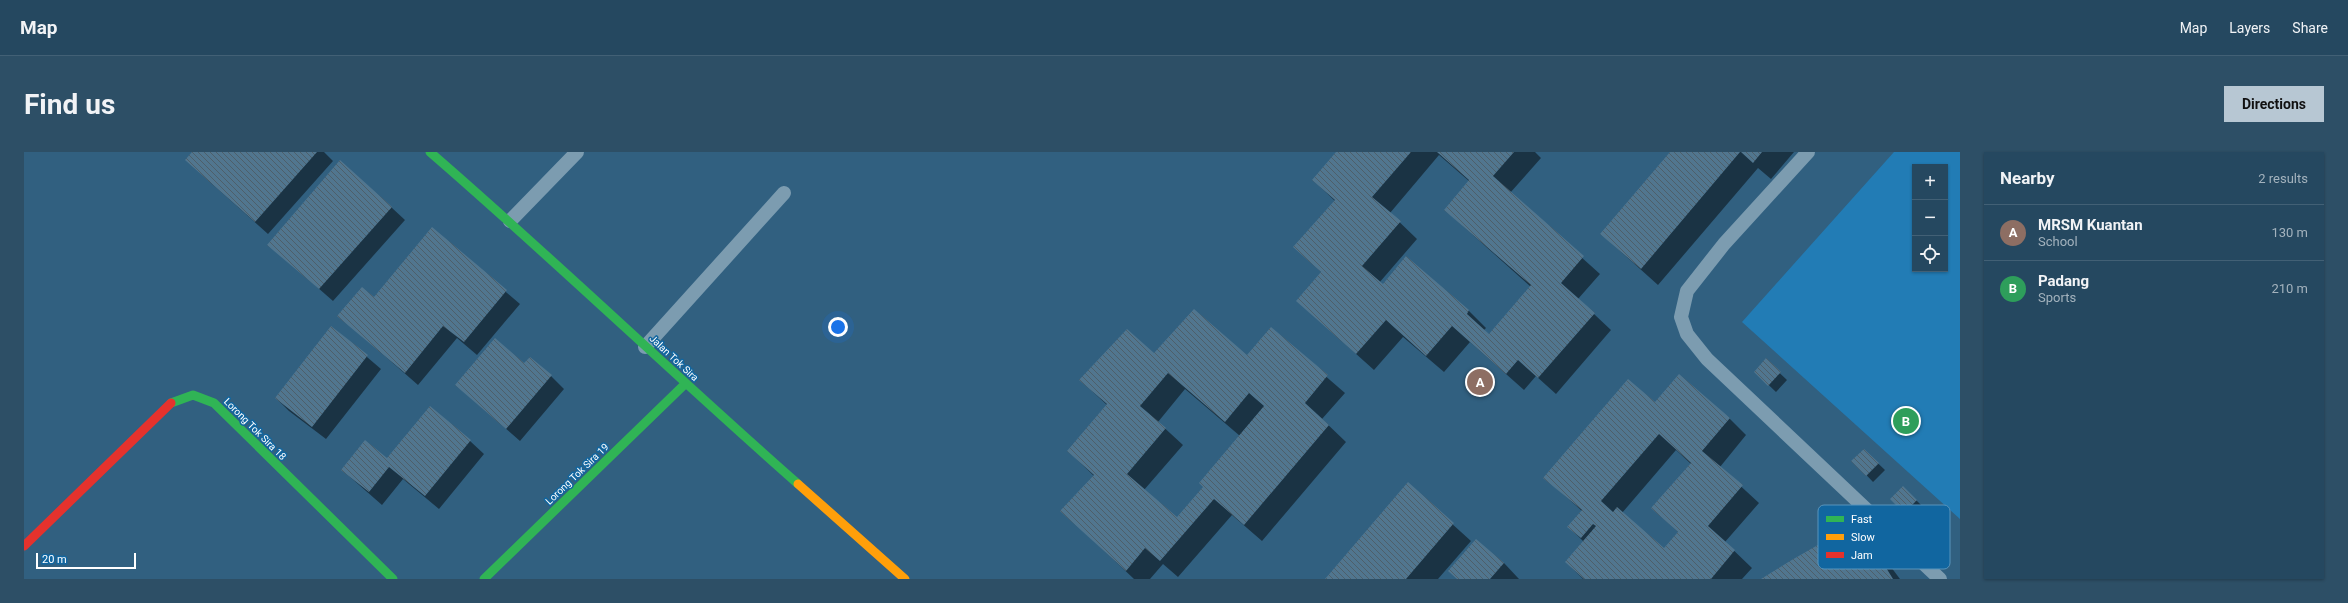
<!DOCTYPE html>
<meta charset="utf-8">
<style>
body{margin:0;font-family:Roboto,sans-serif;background:#2d4f66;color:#f1f3f6}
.controls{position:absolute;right:12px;top:12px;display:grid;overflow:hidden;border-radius:0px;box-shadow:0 1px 3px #0004}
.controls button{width:36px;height:36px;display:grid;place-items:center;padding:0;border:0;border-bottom:1px solid #426075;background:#254860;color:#f1f3f6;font:20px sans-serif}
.scale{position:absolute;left:12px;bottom:10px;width:100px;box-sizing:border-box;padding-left:4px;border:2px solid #fff;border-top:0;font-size:11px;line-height:14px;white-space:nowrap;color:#fff;-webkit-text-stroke:3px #1166a0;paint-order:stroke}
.you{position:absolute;left:814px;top:175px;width:14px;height:14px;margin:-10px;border:3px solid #fff;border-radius:50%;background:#1a73e8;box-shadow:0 0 0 6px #1a73e833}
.badge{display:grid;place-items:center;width:26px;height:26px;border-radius:50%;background:#b7c7d3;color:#fff;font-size:13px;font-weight:700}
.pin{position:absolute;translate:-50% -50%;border:2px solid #fff;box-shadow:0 1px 4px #0006}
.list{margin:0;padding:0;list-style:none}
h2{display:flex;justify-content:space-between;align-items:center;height:52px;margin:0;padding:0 16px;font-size:17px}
h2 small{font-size:13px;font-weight:400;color:#a3b2bd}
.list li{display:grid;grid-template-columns:26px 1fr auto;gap:12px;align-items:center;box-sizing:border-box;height:56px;padding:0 16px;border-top:1px solid #426075}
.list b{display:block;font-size:15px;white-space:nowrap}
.list p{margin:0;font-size:13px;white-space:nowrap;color:#a3b2bd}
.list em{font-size:13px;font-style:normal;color:#a3b2bd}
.icon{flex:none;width:22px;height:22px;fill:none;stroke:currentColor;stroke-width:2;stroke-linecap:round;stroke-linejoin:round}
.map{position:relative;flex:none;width:1936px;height:427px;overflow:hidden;border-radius:0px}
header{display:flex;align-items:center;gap:24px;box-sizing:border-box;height:56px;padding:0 20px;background:#254860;border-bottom:1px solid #426075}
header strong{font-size:19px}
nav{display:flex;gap:22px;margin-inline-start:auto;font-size:14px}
.intro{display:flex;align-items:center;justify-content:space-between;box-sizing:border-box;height:96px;padding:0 24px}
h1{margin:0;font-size:28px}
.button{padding:10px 18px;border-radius:0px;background:#b7c7d3;color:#111;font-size:14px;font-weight:700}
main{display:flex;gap:24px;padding:0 24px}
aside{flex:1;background:#254860;border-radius:0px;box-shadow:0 1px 3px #0004}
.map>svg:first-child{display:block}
.garden{fill:#227cb5;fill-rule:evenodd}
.shadow{fill:#0007;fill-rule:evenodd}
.building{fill:url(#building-back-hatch);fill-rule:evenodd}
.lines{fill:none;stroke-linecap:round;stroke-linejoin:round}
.lane{stroke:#7c9cb0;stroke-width:14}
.fast{stroke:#30b455;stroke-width:9}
.slow{stroke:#ff9f0a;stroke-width:9}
.jam{stroke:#e5322d;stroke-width:9}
.labels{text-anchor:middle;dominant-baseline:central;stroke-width:3;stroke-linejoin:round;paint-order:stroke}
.street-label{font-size:10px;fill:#fff;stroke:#1166a0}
.key{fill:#1166a0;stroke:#5894bc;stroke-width:1}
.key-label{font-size:11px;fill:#fff}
</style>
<header>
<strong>Map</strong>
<nav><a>Map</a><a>Layers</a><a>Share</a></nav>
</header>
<div class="intro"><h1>Find us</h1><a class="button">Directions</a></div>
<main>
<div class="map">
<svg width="1936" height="427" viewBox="0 0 1936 427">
<defs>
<pattern id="building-back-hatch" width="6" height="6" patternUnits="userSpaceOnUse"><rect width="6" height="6" fill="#51768f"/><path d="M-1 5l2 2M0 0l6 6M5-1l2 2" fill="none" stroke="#4e5f6a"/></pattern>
</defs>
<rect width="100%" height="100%" fill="#316080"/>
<!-- garden -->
<path class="garden" d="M1870 0H1936V367L1718 170ZM1891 15H1921V117H1891Z"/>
<!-- shadow -->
<path class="shadow" d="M169 0H300L309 9 244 82 176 21Z
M1313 0H1511L1517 6 1486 41 1576 122 1554 147 1587 178 1532 242 1512 224 1500 238 1446 190 1420 220 1379 185 1350 218 1273 149 1298 121 1271 95 1311 49 1289 28ZM1415 3 1445 29 1421 58 1507 135 1465 183 1460 178 1462 176 1445 159 1383 106 1359 133 1355 131 1393 87 1366 61Z
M1647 0H1770L1747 27 1734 16 1634 133 1577 82Z
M367 55 381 68 309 149 245 93Z
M408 77 496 152 453 203 433 186 394 233 315 164 350 147Z
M308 175 357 217 302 287 265 259 252 246Z
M1247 177 1321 241 1298 267 1322 290 1238 389 1208 363 1154 425 1139 412 1126 427H1110L1038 359 1070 324 1044 299 1083 253 1056 228 1130 203 1223 205ZM1161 237 1216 284 1180 335 1153 367 1120 338 1159 293 1134 270Z
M1742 208 1763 228 1752 240 1731 220Z
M500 213 527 224 540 237 496 289 432 233Z
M1631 252 1705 266 1722 283 1696 315 1735 351 1701 390 1728 416 1718 427H1559L1542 410 1560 390 1545 375 1558 359 1521 326ZM1652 298 1667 312 1628 356 1655 381 1640 398 1598 361Z
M446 289 460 302 415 357 379 327 358 353 318 318Z
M1840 298 1861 318 1849 330 1829 309Z
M1384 332 1447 389 1414 427H1302Z
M1879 335 1900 356 1888 367 1868 347Z
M1834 371 1876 427H1739Z
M1480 411 1495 427H1433Z"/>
<!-- building -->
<path class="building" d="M168 0H293L231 70 161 8Z
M1312 0H1387L1348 45 1377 69 1338 114 1359 132 1382 104 1445 158 1443 162 1465 182 1507 133 1420 58 1445 28 1413 0H1490L1469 24 1560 104 1537 131 1571 161 1514 226 1494 208 1482 222 1428 174 1402 204 1362 168 1332 202 1272 149 1297 120 1269 95 1311 48 1288 28Z
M1646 0H1716L1617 117 1576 82Z
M1717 0H1738L1729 11Z
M316 8 368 55 295 137 243 93Z
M408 75 483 138 440 190 419 174 381 221 313 164 338 135 350 145Z
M1170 157 1223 203 1247 175 1304 223 1281 251 1305 273 1220 373 1190 347 1136 409 1121 396 1102 419 1036 359 1070 323 1043 299 1083 252 1055 228 1103 177 1130 201ZM1144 221 1201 270 1225 241 1240 254 1175 331 1179 335 1153 365 1103 322 1142 276 1116 254Z
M307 174 344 203 288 275 251 246Z
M471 186 500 211 506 205 528 223 482 277 431 233Z
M1742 206 1757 220 1744 234 1730 220Z
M1655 222 1706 266 1678 299 1719 333 1684 374 1711 398 1687 427H1560L1541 410 1572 374 1569 372 1557 386 1543 375 1558 358 1519 326 1604 227 1631 250ZM1635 282 1667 311 1627 356 1654 380 1640 396 1593 355 1589 360 1577 349Z
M406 254 447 288 401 344 365 315 345 340 317 318 341 288 363 306Z
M1840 297 1855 311 1842 324 1827 309Z
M1384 330 1430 371 1382 427H1301Z
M1879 334 1893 348 1880 361 1866 347Z
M1834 370 1869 427H1737L1766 409Z
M1452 387 1480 411 1466 427H1433L1424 419Z"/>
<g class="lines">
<!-- lane -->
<path class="lane" d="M1784 0 1700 92 1663 139 1657 165 1663 182 1683 207 1916 427
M486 69 553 0
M621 195 760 41"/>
<!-- fast -->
<path class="fast" d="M406 0C531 108 650 223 774 332
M147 251 169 243 190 251 369 427
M460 427 661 232"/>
<!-- slow -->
<path class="slow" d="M774 332 881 427"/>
<!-- jam -->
<path class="jam" d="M0 394 147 251"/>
</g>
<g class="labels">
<!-- street labels -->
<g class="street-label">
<text transform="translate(650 206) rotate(43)">Jalan Tok Sira</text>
<text transform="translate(231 277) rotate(45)">Lorong Tok Sira 18</text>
<text transform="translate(553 322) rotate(-44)">Lorong Tok Sira 19</text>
</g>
</g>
<!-- legend -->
<rect x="1794" y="353" width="132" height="64" rx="6" class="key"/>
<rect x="1802" y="364" width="18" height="6" fill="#30b455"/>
<rect x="1802" y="382" width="18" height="6" fill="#ff9f0a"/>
<rect x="1802" y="400" width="18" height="6" fill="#e5322d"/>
<g class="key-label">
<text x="1827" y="371">Fast</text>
<text x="1827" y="389">Slow</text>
<text x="1827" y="407">Jam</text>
</g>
</svg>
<div class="controls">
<button>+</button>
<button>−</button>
<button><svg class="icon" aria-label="locate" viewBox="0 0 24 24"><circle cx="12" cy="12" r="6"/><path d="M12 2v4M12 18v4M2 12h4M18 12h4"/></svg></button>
</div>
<div class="scale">20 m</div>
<div class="you"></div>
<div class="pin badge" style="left:1456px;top:230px;background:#8d6e63">A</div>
<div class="pin badge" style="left:1882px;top:269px;background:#2e9e5b">B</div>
</div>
<aside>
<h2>Nearby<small>2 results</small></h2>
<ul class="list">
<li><span class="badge" style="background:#8d6e63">A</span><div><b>MRSM Kuantan</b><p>School</p></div><em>130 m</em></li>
<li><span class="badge" style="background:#2e9e5b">B</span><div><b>Padang</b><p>Sports</p></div><em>210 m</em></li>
</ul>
</aside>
</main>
